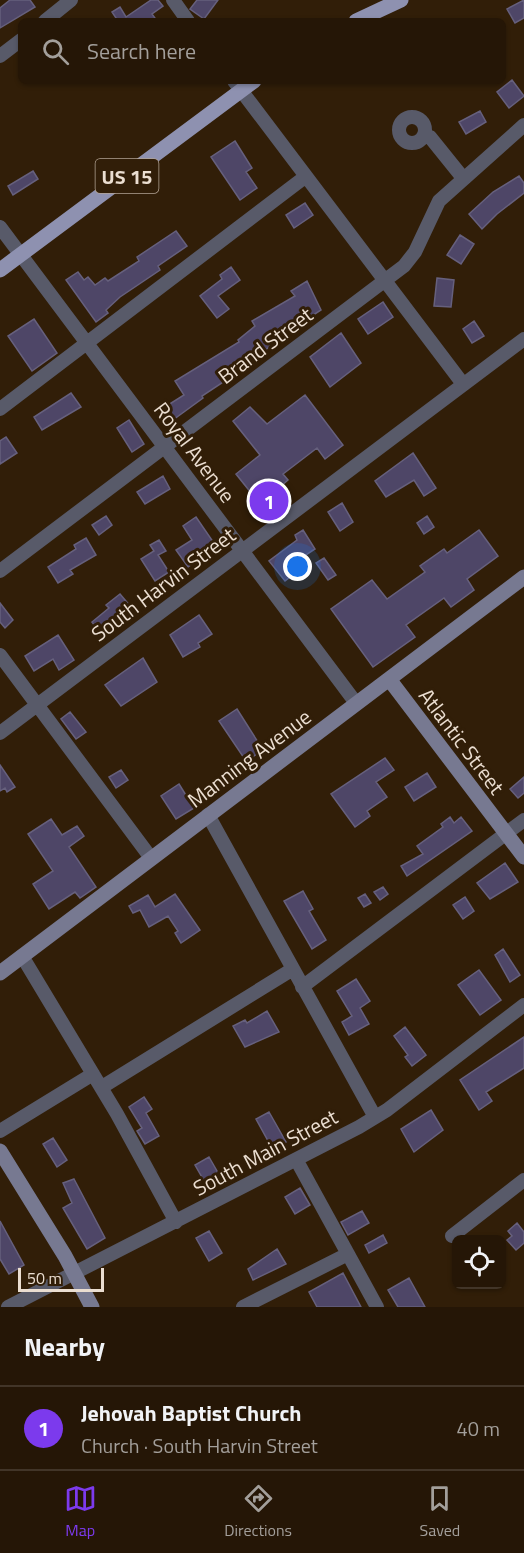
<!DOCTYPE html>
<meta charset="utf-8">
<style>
body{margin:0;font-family:"Titillium Web",sans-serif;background:#2d1f10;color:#f1f3f6}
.controls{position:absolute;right:18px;bottom:18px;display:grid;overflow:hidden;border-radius:9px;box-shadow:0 2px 4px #0004}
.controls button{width:54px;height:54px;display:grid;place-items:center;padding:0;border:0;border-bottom:2px solid #423528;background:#251606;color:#f1f3f6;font:30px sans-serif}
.scale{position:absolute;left:18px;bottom:15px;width:86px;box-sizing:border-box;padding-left:6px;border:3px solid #ebded1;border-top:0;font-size:16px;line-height:21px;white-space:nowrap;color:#ebded1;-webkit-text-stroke:4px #311e08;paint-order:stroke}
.you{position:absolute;left:298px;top:567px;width:21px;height:21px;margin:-15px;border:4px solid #fff;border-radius:50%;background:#1a73e8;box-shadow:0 0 0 9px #1a73e833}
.badge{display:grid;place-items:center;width:39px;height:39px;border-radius:50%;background:#7c3aed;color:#fff;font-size:20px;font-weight:700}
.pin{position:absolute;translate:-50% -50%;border:3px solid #fff;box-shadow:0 2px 6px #0006}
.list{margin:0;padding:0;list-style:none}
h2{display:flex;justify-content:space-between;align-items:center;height:78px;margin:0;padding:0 24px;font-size:26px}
h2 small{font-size:20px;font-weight:400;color:#a39f9b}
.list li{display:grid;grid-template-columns:39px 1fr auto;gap:18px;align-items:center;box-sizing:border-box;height:84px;padding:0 24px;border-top:2px solid #423528}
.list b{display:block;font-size:22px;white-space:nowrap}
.list p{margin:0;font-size:20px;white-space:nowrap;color:#a39f9b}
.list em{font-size:20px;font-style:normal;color:#a39f9b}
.icon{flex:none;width:33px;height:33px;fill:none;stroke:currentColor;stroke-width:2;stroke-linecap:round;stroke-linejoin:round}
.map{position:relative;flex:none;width:524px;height:1307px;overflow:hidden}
.search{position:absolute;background:#251606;box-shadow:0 2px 4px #0004;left:18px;right:18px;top:18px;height:66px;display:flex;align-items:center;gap:15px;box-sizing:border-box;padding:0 21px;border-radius:9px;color:#a39f9b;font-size:22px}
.sheet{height:162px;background:#251606}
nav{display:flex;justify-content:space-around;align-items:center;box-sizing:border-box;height:84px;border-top:2px solid #423528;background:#251606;font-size:16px;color:#a39f9b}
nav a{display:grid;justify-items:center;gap:3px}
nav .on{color:#7c3aed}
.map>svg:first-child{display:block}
.building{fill:#4e4667;stroke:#66607d;stroke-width:1.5}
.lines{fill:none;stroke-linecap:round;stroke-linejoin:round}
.street{stroke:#585a69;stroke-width:14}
.secondary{stroke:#777991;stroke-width:15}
.primary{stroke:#8e91b0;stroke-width:15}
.labels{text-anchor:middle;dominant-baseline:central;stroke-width:6;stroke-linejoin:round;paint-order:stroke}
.shield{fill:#311e08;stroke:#b3a495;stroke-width:1.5}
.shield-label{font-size:20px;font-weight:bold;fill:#ebded1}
.street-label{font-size:21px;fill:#ebded1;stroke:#311e08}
</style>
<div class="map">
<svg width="524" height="1307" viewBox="0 0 524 1307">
<rect width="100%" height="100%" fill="#311e08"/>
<!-- building -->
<path class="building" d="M10 0H30L35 7 0 28V8Z
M151 0H158L163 6 152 14 157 21H118L112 12 120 7 126 17Z
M197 0H218L204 19 190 9Z
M524 0V18L515 23 507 9Z
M512 80 524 96 509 108 497 92Z
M480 111 486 122 466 134 459 122Z
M235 141 252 168 246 172 257 188 240 200 211 157Z
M33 171 38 179 13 195 8 186Z
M519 176 524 183V193L497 214 482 229 469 214 493 192Z
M305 203 313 215 294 228 286 215Z
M176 231 187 246 158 266 160 270 120 297 106 310 108 313 96 322 66 280 78 272 84 280 88 277 95 285 105 278 108 281 139 261 137 257Z
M460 235 474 244 461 264 447 255Z
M231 267 240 280 218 296 229 309 217 318 200 296 222 279 220 275Z
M437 278 454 280 451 307 434 306Z
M307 281 321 310 298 325 299 327 269 347 240 371 202 396 203 398 166 425 157 412 184 395 175 381 239 342 238 340 255 326 252 321 295 296 291 291Z
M383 302 393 317 368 334 358 319Z
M34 319 57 353 32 371 8 336Z
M474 321 484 336 472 343 463 329Z
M341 333 361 363 330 387 310 357Z
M71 393 81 407 42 430 34 417Z
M305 395 343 445 325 459 317 448 283 474 288 480 280 487 286 494 280 498 283 502 268 514 236 474 260 455 233 421 250 407 267 424Z
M129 420 144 444 132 452 117 428Z
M6 437 17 453 0 464V441Z
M413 453 436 488 424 496 414 480 386 497 375 481Z
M163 476 170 489 145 504 137 492Z
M342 503 353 522 340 531 328 512Z
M106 516 112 525 99 535 92 525Z
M427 516 434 527 424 534 417 523Z
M196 517 216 546 188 567 176 550 192 540 183 526Z
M303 530 315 549 292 564 298 571 285 581 269 561 297 540 295 535Z
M479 530 498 556 467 579 474 590 451 607 444 598 406 625 415 637 373 667 331 609 372 580 387 599 425 572 420 566 444 549 447 553Z
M86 538 96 555 70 570 73 574 58 583 48 567 76 549 74 545Z
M159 540 166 551 158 555 169 572 155 581 141 559 154 551 150 545Z
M324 558 336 575 328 580 316 563Z
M120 594 136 613 104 638 92 622 109 608 106 605Z
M0 603 13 620 5 628 0 622Z
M199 615 212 634 198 643 200 647 183 657 170 635Z
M58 635 74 660 59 670 53 659 34 671 25 656Z
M143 658 157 682 121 706 105 685Z
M237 709 263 750 246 761 219 721Z
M70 712 86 732 76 739 61 719Z
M385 758 394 770 376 782 387 797 367 811 370 816 355 827 331 794Z
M0 765 15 787 7 792 5 788 0 791Z
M121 770 128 780 116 788 109 777Z
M427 773 436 787 414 801 405 787Z
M524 777V793L518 798 510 789Z
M179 784 194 808 176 819 161 796Z
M450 817 454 823 461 817 472 831 407 876 401 866 423 854 417 846 443 827 441 824Z
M51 819 62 835 77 826 84 836 69 847 96 887 80 898 75 892 49 909 33 884 53 871 28 834Z
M505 863 518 882 490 899 477 883Z
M383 887 388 894 380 900 374 892Z
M303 891 313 909 309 911 326 940 312 949 284 901Z
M175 894 200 930 181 943 175 933 178 931 168 916 149 927 140 910 133 913 129 906 148 895 155 907Z
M365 894 371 903 364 907 358 898Z
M465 897 474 911 463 919 453 905Z
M503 949 520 975 510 982 495 955Z
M479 970 501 1000 480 1015 458 985Z
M356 979 370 1001 360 1008 369 1024 349 1035 342 1022 352 1016 337 991Z
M267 1011 279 1032 245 1047 233 1026 245 1020 247 1023Z
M405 1027 426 1055 412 1066 405 1057 408 1055 394 1036Z
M524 1037V1068L486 1092 492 1101 479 1110 460 1080Z
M144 1097 152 1109 146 1113 159 1136 145 1144 137 1131 142 1128 129 1107Z
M431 1110 443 1130 414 1152 401 1129Z
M269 1112 286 1142 273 1150 256 1119Z
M53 1138 67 1160 57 1167 43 1144Z
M209 1157 221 1178 207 1186 195 1165Z
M74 1179 105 1238 87 1249 63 1208 72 1203 63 1183Z
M300 1188 310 1205 295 1214 285 1197Z
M362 1211 369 1223 348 1235 341 1222Z
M0 1221 24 1265 9 1274 0 1259Z
M517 1223 524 1232V1243L516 1250 507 1240 512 1236 508 1231Z
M209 1231 222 1253 209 1261 196 1238Z
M383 1235 387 1243 369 1253 365 1245Z
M277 1249 286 1264 253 1280 248 1269Z
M343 1273 361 1307H317L309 1292Z
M409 1278 425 1307H398L388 1290Z"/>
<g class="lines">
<!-- street -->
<path class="street" d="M173 0 188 21
M45 21 71 0
M0 56 21 40
M234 81 463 384
M399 130a13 13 0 1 1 26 0a13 13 0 1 1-26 0Z
M425 135 430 137 463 178
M0 227 356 703
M0 409 305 177
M0 571 404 266 415 252 439 201 524 125
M0 655 151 858
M0 733 524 339
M208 815 375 1117
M22 956 117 1114 176 1222
M302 987 524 820
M102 1087 293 969
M0 1131 93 1074
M297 1161 377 1307
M452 1236 524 1180
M8 1307 359 1127 387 1110 524 1005
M243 1307 348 1254"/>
<!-- secondary -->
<path class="secondary" d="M389 679 524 857
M0 973 524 577
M0 1151 65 1256 92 1307"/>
<!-- primary -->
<path class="primary" d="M356 21 401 0
M0 270 254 81"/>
</g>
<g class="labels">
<!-- shield labels -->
<rect class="shield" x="95.5" y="159" width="63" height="34" rx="4.5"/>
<g class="shield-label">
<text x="127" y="176">US 15</text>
</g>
<!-- street labels -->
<g class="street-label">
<text transform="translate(265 345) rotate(-37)">Brand Street</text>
<text transform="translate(195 452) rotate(53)">Royal Avenue</text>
<text transform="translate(163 584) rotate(-37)">South Harvin Street</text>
<text transform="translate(462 741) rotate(53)">Atlantic Street</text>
<text transform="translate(249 758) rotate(-37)">Manning Avenue</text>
<text transform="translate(265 1152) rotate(-28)">South Main Street</text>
</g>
</g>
</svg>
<div class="controls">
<button><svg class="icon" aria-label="locate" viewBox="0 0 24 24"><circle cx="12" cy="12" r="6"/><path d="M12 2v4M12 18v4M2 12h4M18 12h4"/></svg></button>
</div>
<div class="scale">50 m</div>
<div class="you"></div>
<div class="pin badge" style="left:269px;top:501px">1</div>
<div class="search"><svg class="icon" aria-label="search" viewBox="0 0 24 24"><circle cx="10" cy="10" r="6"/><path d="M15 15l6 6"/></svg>Search here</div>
</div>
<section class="sheet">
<h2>Nearby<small></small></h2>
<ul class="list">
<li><span class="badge">1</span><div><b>Jehovah Baptist Church</b><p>Church · South Harvin Street</p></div><em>40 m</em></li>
</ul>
</section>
<nav>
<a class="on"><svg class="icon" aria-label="map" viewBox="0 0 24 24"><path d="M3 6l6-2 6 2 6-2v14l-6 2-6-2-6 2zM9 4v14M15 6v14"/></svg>Map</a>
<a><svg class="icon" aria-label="directions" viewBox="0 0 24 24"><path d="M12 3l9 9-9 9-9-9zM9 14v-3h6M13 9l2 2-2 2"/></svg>Directions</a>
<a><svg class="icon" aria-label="saved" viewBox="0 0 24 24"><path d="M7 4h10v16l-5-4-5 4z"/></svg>Saved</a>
</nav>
